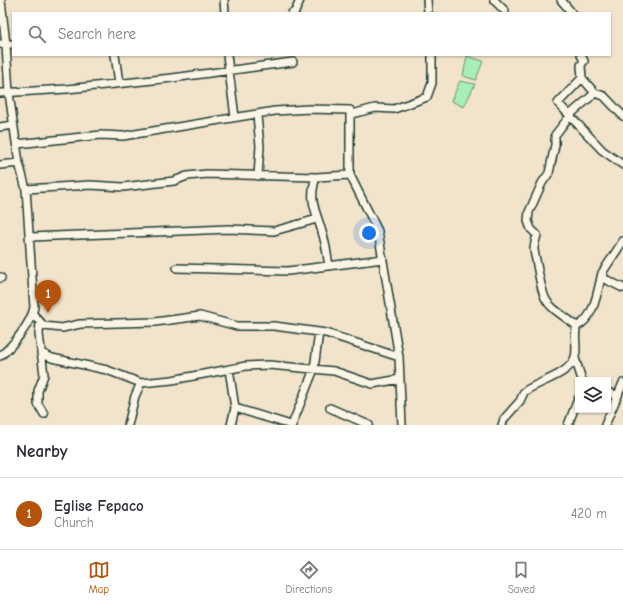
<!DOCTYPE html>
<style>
body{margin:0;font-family:"Comic Neue",sans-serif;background:#f7f7f7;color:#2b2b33}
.controls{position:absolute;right:12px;bottom:12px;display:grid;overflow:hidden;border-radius:0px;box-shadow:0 1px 3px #0004}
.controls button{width:36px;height:36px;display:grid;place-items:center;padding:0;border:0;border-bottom:1px solid #e1e1e2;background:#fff;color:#2b2b33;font:20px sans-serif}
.you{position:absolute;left:369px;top:233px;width:14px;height:14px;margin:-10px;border:3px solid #fff;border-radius:50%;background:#1a73e8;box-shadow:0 0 0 6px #1a73e833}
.badge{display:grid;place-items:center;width:26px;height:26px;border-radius:50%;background:#b45309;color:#fff;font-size:13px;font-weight:700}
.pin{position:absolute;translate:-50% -33px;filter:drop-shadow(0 1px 2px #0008)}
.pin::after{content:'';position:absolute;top:21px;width:14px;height:12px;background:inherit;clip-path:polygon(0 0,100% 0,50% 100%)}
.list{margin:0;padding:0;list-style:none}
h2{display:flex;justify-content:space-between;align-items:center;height:52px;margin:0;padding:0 16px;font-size:17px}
h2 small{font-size:13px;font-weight:400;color:#7c7c81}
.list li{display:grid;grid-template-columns:26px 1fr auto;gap:12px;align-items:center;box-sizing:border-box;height:72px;padding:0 16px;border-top:1px solid #e1e1e2}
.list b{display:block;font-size:15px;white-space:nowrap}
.list p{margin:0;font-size:13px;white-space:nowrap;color:#7c7c81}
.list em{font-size:13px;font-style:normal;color:#7c7c81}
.icon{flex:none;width:22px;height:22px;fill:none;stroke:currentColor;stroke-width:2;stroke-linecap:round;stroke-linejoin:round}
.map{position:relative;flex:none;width:623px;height:425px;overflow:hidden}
.search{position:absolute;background:#fff;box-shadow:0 1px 3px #0004;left:12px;right:12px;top:12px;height:44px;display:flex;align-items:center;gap:10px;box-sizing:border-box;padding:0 14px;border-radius:0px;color:#7c7c81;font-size:15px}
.sheet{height:124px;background:#fff}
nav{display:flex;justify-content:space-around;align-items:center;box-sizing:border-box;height:56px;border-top:1px solid #e1e1e2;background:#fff;font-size:11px;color:#7c7c81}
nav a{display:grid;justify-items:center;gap:2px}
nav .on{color:#b45309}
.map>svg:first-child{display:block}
.green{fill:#a9edb8;stroke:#649576}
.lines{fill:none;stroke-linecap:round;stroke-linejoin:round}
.minor-casing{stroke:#1f3d34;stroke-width:10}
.minor{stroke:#fcf5e5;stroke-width:7}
</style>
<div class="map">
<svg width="623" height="425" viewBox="0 0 623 425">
<rect width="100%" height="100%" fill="#f2e3cb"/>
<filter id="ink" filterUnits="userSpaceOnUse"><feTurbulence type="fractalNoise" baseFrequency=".025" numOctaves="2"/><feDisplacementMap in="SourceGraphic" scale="8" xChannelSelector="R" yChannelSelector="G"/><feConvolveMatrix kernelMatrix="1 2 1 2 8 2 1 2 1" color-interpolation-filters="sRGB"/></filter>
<g filter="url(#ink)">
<!-- green -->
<path class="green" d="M467 56 483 61 476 80 463 76Z
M460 81 475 84 464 107 451 101Z"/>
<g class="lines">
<!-- minor casing -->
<g class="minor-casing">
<path id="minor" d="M224 0 225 13
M427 0 428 13
M494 0 505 11
M561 0 572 13
M292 13 295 12 300 0
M0 44H13
M115 55 119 83
M227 55 235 117
M581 55 584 61 581 65 582 78 558 103 602 150 623 165
M0 93 67 89 172 78 293 62
M595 93 604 96 623 116
M352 114 375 108 394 109 427 97 432 83V55
M257 115 260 146 258 176
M0 127 13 125
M17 144 101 135 123 136 275 111 309 109 350 110V175L378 231 399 357 402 425
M0 165 19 163
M316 177C308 201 316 210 322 232 326 243 327 255 329 266
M26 189 90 185 123 187 174 181 187 176 207 174 316 177 350 175
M30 237 229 229 274 231 317 219
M623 241 602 273 605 279 623 288
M177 268 288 271 383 259
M0 277 1 278
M33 314 44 326 62 328 80 324 155 322 200 316 237 326H274L326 333 399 357
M40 323 39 334 44 375 38 391V404L44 414
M577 326C543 301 545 307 537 265 534 248 532 253 537 235L531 229 528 221 529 212 542 183 549 173 555 145V135L573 112 595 93 582 78
M577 326C594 320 598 289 602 273
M41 353 52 358 107 370 141 383 172 380 246 366 269 365 334 371 372 384 400 379
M0 356C12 347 32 322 34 307L26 189 19 163 9 93 6 45 1 0
M575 358 582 380
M229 369 235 408 231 425
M608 392 618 396
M235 408 291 425
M330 408 369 425
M128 425 135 396 141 383
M292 425 314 369 319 332
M502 425 504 419 520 401 524 392C536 382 570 375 575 357 578 347 573 335 577 326
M568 425 578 399
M605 425 623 383"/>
</g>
<!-- minor -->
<use href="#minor" class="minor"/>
</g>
</g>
</svg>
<div class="controls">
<button><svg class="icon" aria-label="layers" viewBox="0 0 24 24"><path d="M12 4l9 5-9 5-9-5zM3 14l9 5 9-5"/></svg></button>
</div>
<div class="you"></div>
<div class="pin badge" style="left:48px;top:313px">1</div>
<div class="search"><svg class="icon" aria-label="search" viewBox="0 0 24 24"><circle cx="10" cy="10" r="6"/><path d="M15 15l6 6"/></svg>Search here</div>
</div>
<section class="sheet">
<h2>Nearby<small></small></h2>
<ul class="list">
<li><span class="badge">1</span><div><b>Eglise Fepaco</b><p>Church</p></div><em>420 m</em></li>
</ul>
</section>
<nav>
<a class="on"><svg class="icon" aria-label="map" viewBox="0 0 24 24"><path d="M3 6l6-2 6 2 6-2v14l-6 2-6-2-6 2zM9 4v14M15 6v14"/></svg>Map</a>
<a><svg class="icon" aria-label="directions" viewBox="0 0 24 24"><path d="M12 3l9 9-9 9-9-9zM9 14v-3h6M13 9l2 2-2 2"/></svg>Directions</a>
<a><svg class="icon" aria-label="saved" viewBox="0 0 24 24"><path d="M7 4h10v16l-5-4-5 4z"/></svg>Saved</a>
</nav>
